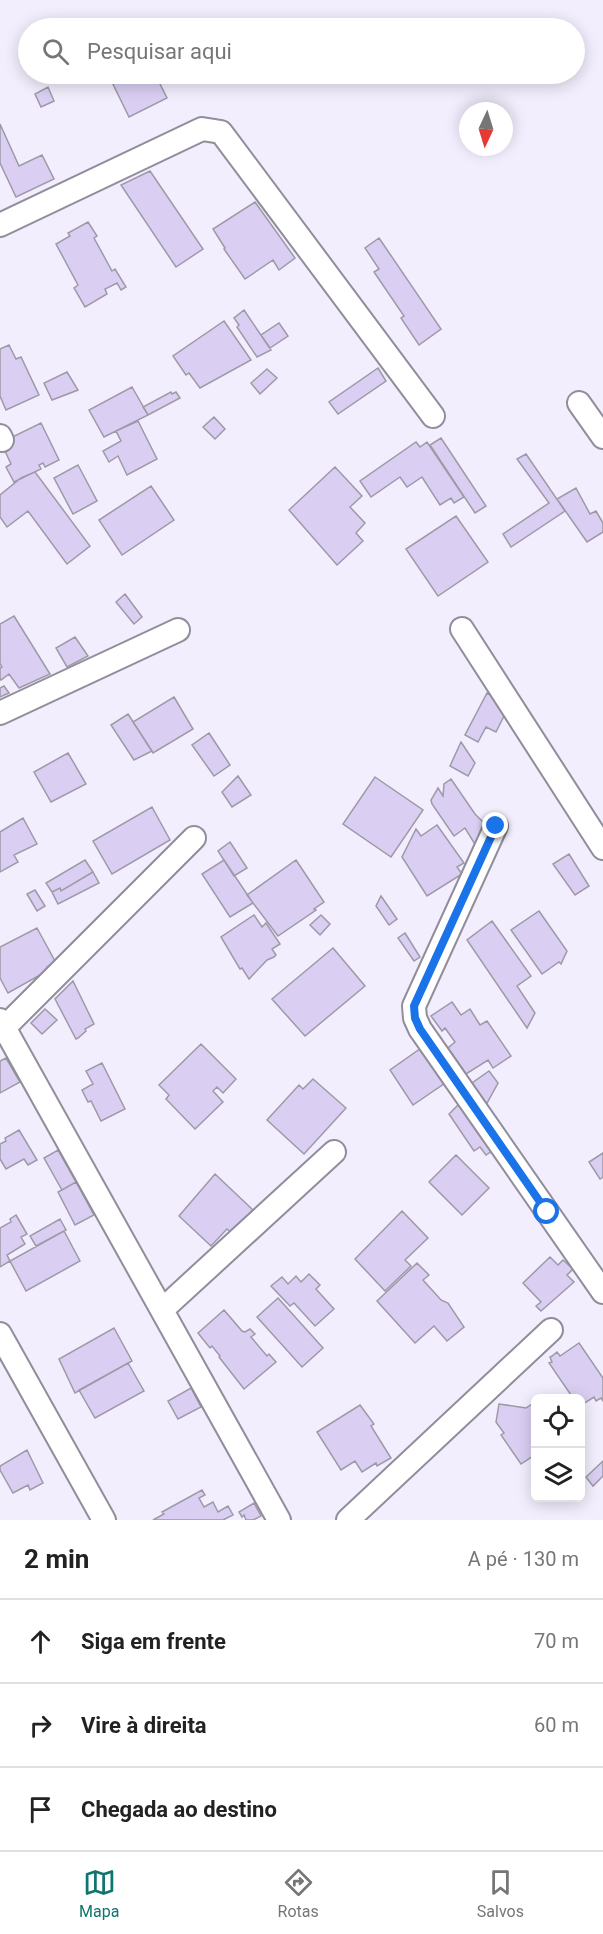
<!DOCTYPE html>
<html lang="pt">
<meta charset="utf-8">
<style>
body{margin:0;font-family:Roboto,sans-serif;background:#f6f6f6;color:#222}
.controls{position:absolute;right:18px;bottom:18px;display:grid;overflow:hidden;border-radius:9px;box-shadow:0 3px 15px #0003}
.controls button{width:54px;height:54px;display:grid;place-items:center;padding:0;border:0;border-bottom:2px solid #e0e0e0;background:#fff;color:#222;font:30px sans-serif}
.compass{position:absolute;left:459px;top:102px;width:54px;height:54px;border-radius:50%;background:#fff;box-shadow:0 3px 15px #0003;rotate:184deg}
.stop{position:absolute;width:18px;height:18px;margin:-14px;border:4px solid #1a73e8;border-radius:50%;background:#fff}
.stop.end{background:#1a73e8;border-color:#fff;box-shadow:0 2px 6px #0008}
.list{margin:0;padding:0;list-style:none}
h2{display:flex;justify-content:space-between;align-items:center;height:78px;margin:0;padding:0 24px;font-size:26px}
h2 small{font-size:20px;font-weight:400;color:#767676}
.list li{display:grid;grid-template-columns:39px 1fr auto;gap:18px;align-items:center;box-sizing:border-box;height:84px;padding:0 24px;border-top:2px solid #e0e0e0}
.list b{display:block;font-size:22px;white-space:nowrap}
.list em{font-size:20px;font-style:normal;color:#767676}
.icon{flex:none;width:33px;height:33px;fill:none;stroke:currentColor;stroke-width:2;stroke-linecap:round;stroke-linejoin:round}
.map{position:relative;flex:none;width:603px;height:1520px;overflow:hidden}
.search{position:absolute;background:#fff;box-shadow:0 3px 15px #0003;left:18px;right:18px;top:18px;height:66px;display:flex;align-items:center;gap:15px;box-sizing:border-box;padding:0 21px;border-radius:33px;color:#767676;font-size:22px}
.sheet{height:330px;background:#fff}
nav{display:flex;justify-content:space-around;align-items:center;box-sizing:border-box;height:84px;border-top:2px solid #e0e0e0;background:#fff;font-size:16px;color:#767676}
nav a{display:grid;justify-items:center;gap:3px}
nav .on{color:#0f766e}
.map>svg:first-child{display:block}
.building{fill:#dacff3;stroke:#9d99a7;stroke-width:1.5}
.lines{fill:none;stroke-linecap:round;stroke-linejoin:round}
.minor-casing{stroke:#918d9a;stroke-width:26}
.minor{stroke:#fff;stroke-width:22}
.route{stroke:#1a73e8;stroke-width:8}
</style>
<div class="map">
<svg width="603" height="1520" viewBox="0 0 603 1520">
<rect width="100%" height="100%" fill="#f3eefd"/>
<!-- building -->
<path class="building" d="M108 74H155L167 98 129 117Z
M48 87 54 101 41 107 35 94Z
M0 124 19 166 42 155 54 179 16 197 0 163Z
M150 171 203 249 176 267 121 185Z
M255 202 295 258 279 270 273 260 245 279 224 249 225 248 213 229Z
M88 222 97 236 94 238 112 271 115 269 126 287 121 290 117 283 105 289 107 294 85 307 74 288 78 285 56 244 70 236 68 233Z
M379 238 441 329 419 345 401 318 404 316 374 272 379 269 365 248Z
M244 310 271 350 257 357 237 327 239 325 234 318Z
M224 321 251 360 200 388 189 373 186 375 173 356Z
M279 323 288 336 270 348 261 335Z
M9 345 16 359 21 357 39 395 6 410 0 396V349Z
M378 368 386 381 338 414 329 402Z
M267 369 277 378 260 394 251 383Z
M67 372 78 390 52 400 44 383Z
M132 387 148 415 104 437 89 410Z
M171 392 172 394 176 392 180 398 148 415 143 407Z
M214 417 225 429 215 439 203 427Z
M138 421 157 459 127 475 118 456 109 462 103 451 121 441 116 431Z
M41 423 59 460 45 467 43 463 39 465 41 469 14 482 6 467 11 464 4 449 0 451V443Z
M441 438 486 506 475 513 430 445Z
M416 442 420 447 427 442 464 497 454 503 451 498 440 505 422 477 407 487 400 477 371 497 360 481Z
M526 454 565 511 511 547 503 534 549 503 517 459Z
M78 465 97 501 73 514 54 478Z
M335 467 362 496 350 507 365 523 356 533 363 541 337 565 289 510Z
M35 472 90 546 67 564 28 511 7 527 0 517V495L21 478Z
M151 486 174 520 122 555 99 520Z
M576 488 590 514 596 511 603 523V532L587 542 557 499Z
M456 516 488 562 438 596 406 549Z
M125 594 142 617 134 624 116 602Z
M14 616 50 674 19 688 9 674 1 680 0 678V668L2 667 0 664V624Z
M75 637 88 656 67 667 56 648Z
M4 686 9 693 0 697V688Z
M487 693 509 706 496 732 486 727 478 742 465 735Z
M174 697 193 729 153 753 133 722Z
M128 714 152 751 134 760 111 725Z
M209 733 230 765 214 776 192 745Z
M461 742 475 763 468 776 450 766Z
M68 753 86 784 51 802 34 772Z
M238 776 251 795 232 807 222 792Z
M375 777 423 810 391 857 343 824Z
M451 779 475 814 489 828 476 846 465 828 454 836 432 804 431 800 438 788 443 796 444 784Z
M152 807 170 840 112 874 93 841Z
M23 818 37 844 14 855 18 862 0 872V832Z
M437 825 464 863 457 867 462 874 427 896 402 857 416 829 421 836Z
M230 842 247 868 234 876 218 851Z
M569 854 589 886 575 895 553 864Z
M85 860 93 872 61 891 60 888 52 892 46 883Z
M224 860 253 903 230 917 202 874Z
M296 860 324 902 314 909 316 910 278 936 247 895Z
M93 872 99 883 58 904 52 892 60 888 61 891Z
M35 890 45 906 37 911 27 894Z
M381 896 397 919 389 925 376 906Z
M539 911 567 951 561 964 559 962 542 974 511 930Z
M254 915 262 927 266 923 280 944 272 949 276 955 274 957 267 960 249 979 242 968 240 969 221 937Z
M321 915 330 924 320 935 310 925Z
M492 921 531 976 517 986 535 1013 527 1028 467 940Z
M37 928 56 963 47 967 49 970 8 993 0 978V947Z
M405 933 420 957 414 961 398 938Z
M333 948 365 986 305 1036 272 999Z
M73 981 94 1024 85 1029 86 1031 78 1038 76 1039 55 999Z
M452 1002 461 1015 470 1009 480 1025 487 1021 511 1056 493 1068 488 1060 466 1074 448 1048 455 1042 445 1028 442 1031 431 1016Z
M45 1009 57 1020 42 1034 31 1023Z
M201 1044 236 1079 223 1093 217 1087 213 1091 223 1102 195 1129 166 1099 169 1095 159 1085Z
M424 1046 448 1081 413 1105 390 1070Z
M6 1058 20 1082 0 1093V1061Z
M102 1063 125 1109 101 1121 91 1101 88 1102 82 1090 93 1084 86 1071Z
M489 1071 498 1083 486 1105 472 1083Z
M313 1079 346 1108 304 1154 267 1120 299 1085 303 1089Z
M462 1101 495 1149 486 1155 480 1147 474 1151 449 1114Z
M19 1130 37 1160 28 1165 24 1159 6 1169 0 1159V1144L6 1141 5 1138Z
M58 1150 76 1182 62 1190 44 1158Z
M603 1153V1177L600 1179 589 1162Z
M456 1155 489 1188 462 1215 429 1182Z
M215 1174 253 1210 232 1233 227 1229 211 1246 179 1216Z
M76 1182 94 1215 75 1225 58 1192Z
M402 1211 428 1238 405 1260 411 1266 385 1291 355 1259Z
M16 1215 27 1234 21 1237 25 1244 7 1255 10 1261 0 1267V1228L11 1222 10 1219Z
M60 1219 66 1230 36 1246 30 1236Z
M64 1231 80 1261 26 1291 10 1261Z
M550 1257 558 1265 563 1260 573 1269 567 1275 574 1282 541 1311 536 1306 541 1302 523 1283Z
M417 1263 429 1275 423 1280 441 1300 448 1303 464 1327 447 1341 434 1326 415 1343 377 1301Z
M309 1274 320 1285 316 1289 334 1309 315 1326 294 1303 290 1306 271 1286 282 1277 288 1284 296 1276 301 1282Z
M278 1298 323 1348 302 1367 257 1317Z
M224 1310 242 1331 245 1332 250 1329 255 1334 251 1337 267 1356 269 1354 276 1362 244 1389 219 1357 220 1356 212 1346 210 1348 198 1333Z
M114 1328 132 1361 75 1393 59 1359Z
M579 1343 603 1378V1401L601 1398 596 1401 594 1397 580 1406V1398H573L549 1363 552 1362 550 1357 552 1356 557 1352 560 1356Z
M128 1363 144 1391 95 1418 79 1390Z
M191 1388 201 1407 178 1419 168 1401Z
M499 1404 526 1408 532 1404 536 1405V1454L521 1464 501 1435 504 1433 496 1422Z
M360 1405 374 1424 371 1426 391 1458 377 1466 376 1463 362 1472 355 1461 341 1470 317 1432Z
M27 1450 43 1483 30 1490 28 1485 13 1493 0 1470V1466Z
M603 1461V1476L593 1486 586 1477Z
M202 1490 205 1495 199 1498 204 1507 213 1502 218 1512 228 1506 233 1515 223 1520H153L164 1514 162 1512Z
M254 1503 261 1516 253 1520H246L244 1515 242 1517 239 1512Z"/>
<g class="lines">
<!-- minor casing -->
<g class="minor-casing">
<path id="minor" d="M0 225 202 129 221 132 433 416
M579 403 603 437
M0 436 2 440
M462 629 603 848
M0 713 178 630
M496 826 414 1006 415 1018 420 1029 603 1292
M0 1020 279 1520
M4 1028 194 838
M162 1310 334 1152
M0 1334 104 1520
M348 1520 551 1330"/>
</g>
<!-- minor -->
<use href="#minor" class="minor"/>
</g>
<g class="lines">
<!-- route -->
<path class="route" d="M496 826 414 1006 415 1018 420 1029 547 1212"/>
</g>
</svg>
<div class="controls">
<button><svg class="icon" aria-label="locate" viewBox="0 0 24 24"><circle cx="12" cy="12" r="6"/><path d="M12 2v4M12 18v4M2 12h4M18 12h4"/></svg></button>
<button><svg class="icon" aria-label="layers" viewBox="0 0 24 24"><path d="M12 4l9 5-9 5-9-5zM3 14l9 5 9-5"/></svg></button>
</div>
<svg class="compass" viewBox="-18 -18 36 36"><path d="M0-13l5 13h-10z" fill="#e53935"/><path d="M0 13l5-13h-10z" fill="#767676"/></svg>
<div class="stop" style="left:547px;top:1212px"></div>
<div class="stop end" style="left:496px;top:826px"></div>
<div class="search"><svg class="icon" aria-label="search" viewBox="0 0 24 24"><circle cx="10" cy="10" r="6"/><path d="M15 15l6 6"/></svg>Pesquisar aqui</div>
</div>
<section class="sheet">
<h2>2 min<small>A pé · 130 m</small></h2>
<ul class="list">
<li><svg class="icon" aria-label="ahead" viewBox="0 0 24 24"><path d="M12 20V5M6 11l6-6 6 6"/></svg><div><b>Siga em frente</b></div><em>70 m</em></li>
<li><svg class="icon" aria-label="right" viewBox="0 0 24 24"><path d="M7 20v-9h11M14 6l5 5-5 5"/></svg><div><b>Vire à direita</b></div><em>60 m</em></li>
<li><svg class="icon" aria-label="arrive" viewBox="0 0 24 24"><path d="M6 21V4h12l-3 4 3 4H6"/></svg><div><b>Chegada ao destino</b></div></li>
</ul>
</section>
<nav>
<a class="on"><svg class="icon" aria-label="map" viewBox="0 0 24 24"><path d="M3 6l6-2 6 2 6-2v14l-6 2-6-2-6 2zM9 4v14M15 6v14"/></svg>Mapa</a>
<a><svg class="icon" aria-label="directions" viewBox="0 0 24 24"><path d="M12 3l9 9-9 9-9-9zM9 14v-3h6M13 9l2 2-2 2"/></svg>Rotas</a>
<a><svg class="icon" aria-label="saved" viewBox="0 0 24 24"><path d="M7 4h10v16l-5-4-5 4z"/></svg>Salvos</a>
</nav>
